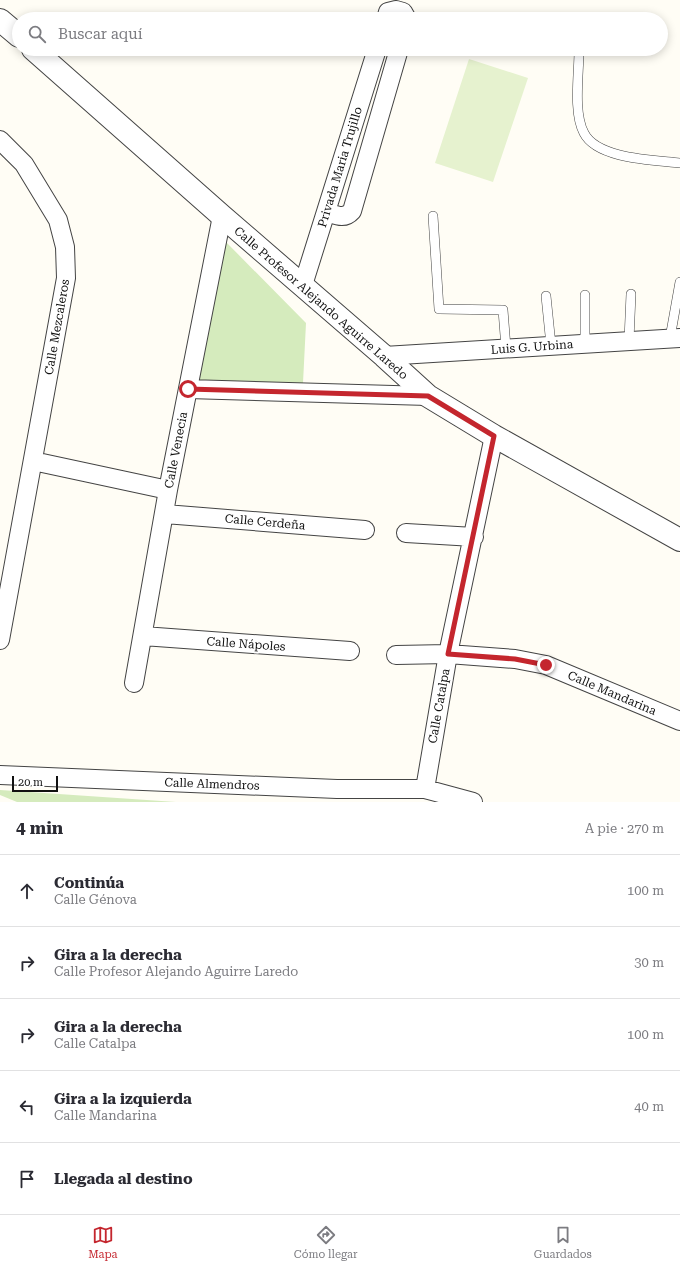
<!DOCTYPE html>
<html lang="es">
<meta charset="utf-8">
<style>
body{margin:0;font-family:"Roboto Serif",serif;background:#f7f7f7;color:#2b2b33}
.scale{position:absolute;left:12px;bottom:10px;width:46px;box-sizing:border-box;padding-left:4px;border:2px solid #111;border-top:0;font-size:11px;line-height:14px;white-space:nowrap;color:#111;-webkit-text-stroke:3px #fff;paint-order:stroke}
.stop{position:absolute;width:12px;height:12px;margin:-9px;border:3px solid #c4262e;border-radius:50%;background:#fff}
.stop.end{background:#c4262e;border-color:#fff;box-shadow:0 1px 4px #0008}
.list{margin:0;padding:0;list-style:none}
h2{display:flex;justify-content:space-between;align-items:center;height:52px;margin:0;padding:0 16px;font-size:17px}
h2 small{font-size:13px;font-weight:400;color:#7c7c81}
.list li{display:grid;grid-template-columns:26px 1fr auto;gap:12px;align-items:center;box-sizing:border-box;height:72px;padding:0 16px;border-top:1px solid #e1e1e2}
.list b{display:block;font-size:15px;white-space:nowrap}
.list p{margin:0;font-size:13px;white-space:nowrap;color:#7c7c81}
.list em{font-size:13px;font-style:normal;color:#7c7c81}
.icon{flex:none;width:22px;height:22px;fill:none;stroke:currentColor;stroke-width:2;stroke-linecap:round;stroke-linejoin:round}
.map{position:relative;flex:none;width:680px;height:802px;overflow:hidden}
.search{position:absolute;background:#fff;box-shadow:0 2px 10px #0003;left:12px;right:12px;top:12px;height:44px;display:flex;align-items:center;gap:10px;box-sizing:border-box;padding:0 14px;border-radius:22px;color:#7c7c81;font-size:15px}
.sheet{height:412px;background:#fff}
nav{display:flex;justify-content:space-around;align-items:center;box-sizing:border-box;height:56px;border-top:1px solid #e1e1e2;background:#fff;font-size:11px;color:#7c7c81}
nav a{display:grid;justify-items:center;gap:2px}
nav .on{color:#c4262e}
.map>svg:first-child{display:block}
.green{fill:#d5ebbd}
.pitch{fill:#e6f2cf}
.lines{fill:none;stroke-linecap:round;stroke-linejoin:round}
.service-casing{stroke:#444;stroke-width:10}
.minor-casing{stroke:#444;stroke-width:20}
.tertiary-casing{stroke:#444;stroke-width:24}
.service{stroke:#fff;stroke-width:9}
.minor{stroke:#fff;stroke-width:18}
.tertiary{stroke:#fff;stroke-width:22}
.route{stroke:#c4262e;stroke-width:5}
.labels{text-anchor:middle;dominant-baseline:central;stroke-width:4;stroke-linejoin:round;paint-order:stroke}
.street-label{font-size:12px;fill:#111;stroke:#fff}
</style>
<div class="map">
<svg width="680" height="802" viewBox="0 0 680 802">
<rect width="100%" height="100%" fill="#fffdf5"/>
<!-- green -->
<path class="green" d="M225 241 306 323 303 383 198 381Z
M0 790 176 802H17L0 795Z"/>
<!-- pitch -->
<path class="pitch" d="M469 59 528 78 493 182 435 163Z"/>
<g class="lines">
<!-- service casing -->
<g class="service-casing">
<path id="service" d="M579 51C579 74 573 113 584 133 597 159 654 160 680 163
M433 216 439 309 503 310 506 348
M546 296 551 345
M670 338 680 282
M629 340 631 294
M585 343V295"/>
</g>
<!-- minor casing -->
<g class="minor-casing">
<path id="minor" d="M386 19 388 12 396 10 403 12 407 19
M0 140 24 164 58 220 65 247 66 278 0 640
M326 212C336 215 344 220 352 211L399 49
M303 285 377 49
M384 356 680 338
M188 389 428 396
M33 461 168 490
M165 514 365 530
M406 533 474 537
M143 636 350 651
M396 655 448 654 515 659 546 665 680 721
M134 683 168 490 222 216
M0 775 337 789H425L473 802
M425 789 448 654 494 436"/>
</g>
<!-- tertiary casing -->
<g class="tertiary-casing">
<path id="tertiary" d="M0 20 19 36
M33 49 222 216 384 356 428 396 494 436 680 540"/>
</g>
<!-- service -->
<use href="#service" class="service"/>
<!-- minor -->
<use href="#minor" class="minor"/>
<!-- tertiary -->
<use href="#tertiary" class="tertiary"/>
</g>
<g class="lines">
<!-- route -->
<path class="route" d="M188 389 428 396 494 436 448 654 515 659 546 665"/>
</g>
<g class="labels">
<!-- street labels -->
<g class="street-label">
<text transform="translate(340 167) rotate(-73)">Privada Maria Trujillo</text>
<text transform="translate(321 303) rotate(41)">Calle Profesor Alejando Aguirre Laredo</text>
<text transform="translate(57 327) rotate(-80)">Calle Mezcaleros</text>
<text transform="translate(532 347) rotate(-4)">Luis G. Urbina</text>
<text transform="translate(176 450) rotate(-79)">Calle Venecia</text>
<text transform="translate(265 522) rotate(5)">Calle Cerdeña</text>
<text transform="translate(246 644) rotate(4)">Calle Nápoles</text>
<text transform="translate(612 693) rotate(23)">Calle Mandarina</text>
<text transform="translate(439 706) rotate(-80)">Calle Catalpa</text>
<text transform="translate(212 784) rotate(2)">Calle Almendros</text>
</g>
</g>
</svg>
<div class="scale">20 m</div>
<div class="stop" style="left:188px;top:389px"></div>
<div class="stop end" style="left:546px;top:665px"></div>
<div class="search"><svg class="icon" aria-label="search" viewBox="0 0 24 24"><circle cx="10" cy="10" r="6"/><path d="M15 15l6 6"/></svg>Buscar aquí</div>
</div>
<section class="sheet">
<h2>4 min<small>A pie · 270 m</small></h2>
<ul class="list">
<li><svg class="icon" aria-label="ahead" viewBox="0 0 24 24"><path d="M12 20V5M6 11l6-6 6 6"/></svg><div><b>Continúa</b><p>Calle Génova</p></div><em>100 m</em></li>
<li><svg class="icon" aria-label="right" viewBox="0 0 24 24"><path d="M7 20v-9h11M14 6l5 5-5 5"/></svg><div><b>Gira a la derecha</b><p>Calle Profesor Alejando Aguirre Laredo</p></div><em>30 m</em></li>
<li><svg class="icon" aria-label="right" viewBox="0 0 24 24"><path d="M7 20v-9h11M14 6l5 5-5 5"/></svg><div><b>Gira a la derecha</b><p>Calle Catalpa</p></div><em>100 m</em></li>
<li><svg class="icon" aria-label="left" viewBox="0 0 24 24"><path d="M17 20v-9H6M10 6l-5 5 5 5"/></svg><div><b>Gira a la izquierda</b><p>Calle Mandarina</p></div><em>40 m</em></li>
<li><svg class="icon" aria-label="arrive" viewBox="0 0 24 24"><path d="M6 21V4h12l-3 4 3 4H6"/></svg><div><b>Llegada al destino</b></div></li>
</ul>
</section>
<nav>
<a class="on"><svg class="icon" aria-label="map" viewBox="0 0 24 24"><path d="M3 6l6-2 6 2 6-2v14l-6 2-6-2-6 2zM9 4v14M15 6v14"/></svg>Mapa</a>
<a><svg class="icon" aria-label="directions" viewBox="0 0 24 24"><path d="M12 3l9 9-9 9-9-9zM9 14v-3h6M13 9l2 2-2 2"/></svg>Cómo llegar</a>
<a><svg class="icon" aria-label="saved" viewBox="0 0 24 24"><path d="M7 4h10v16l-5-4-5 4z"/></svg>Guardados</a>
</nav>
